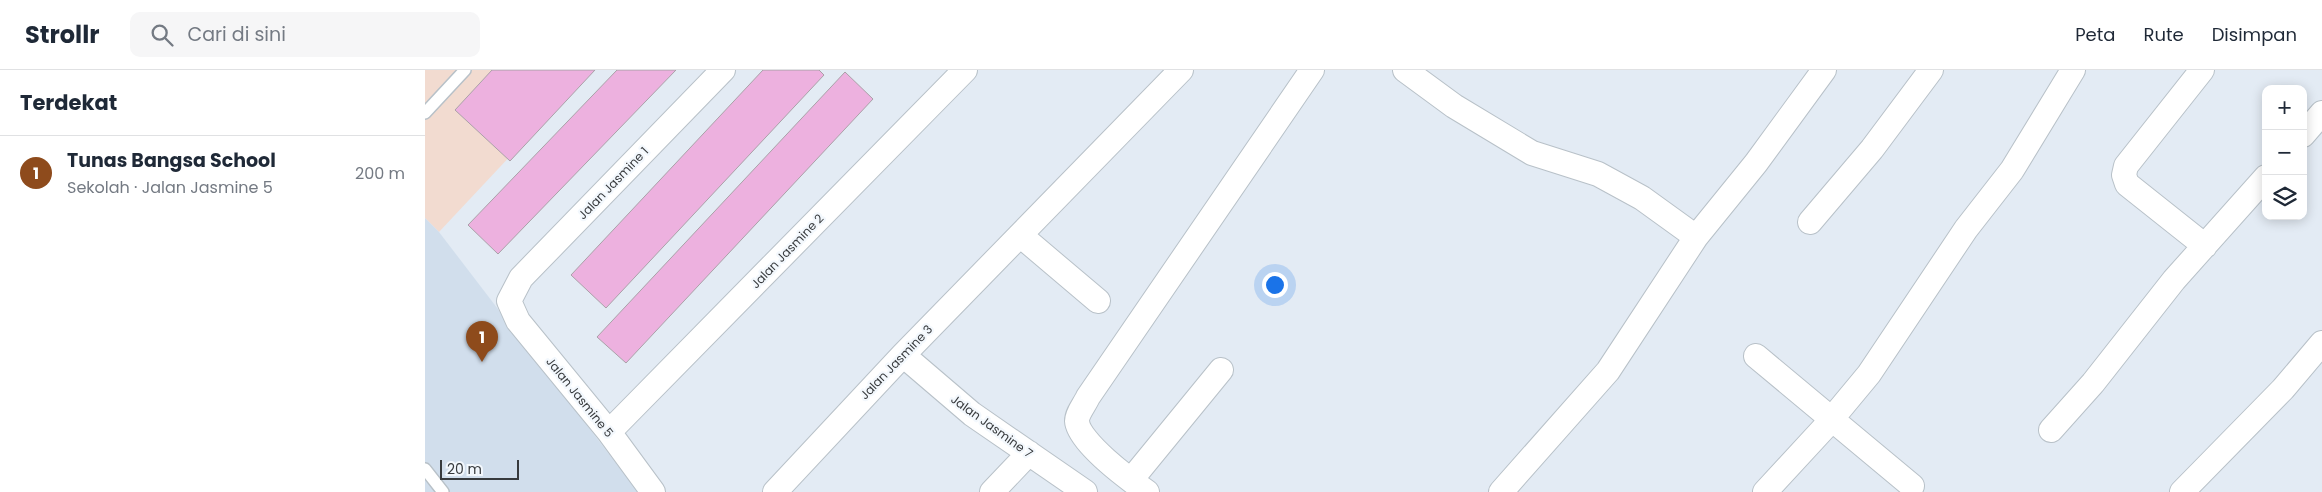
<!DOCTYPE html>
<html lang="id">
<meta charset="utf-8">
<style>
body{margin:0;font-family:Poppins,sans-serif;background:#f6f6f7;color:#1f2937}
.controls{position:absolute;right:15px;top:15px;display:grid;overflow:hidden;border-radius:10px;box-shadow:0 2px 12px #0003}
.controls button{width:45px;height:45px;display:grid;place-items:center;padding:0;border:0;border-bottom:1px solid #e0e1e3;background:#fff;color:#1f2937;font:25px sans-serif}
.scale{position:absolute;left:15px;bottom:12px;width:79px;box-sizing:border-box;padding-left:5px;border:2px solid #373a3d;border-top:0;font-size:14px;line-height:18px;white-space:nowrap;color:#373a3d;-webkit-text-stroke:4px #f3f8fd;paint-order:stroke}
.you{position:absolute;left:849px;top:214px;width:18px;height:18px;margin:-12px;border:4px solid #fff;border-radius:50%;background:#1a73e8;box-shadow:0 0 0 8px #1a73e833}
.badge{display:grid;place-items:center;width:32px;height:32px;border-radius:50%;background:#8e4b1c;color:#fff;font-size:16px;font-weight:700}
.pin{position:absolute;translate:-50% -41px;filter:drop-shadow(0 1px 2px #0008)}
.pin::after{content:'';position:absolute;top:26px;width:18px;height:15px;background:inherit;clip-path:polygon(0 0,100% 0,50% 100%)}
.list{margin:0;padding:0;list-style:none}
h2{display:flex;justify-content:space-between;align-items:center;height:65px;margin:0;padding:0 20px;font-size:21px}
h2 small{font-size:16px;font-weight:400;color:#747a83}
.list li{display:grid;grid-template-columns:32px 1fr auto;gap:15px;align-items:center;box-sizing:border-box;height:75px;padding:0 20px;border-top:1px solid #e0e1e3}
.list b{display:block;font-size:19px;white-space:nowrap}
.list p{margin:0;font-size:16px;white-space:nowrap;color:#747a83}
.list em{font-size:16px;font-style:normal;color:#747a83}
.icon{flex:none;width:28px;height:28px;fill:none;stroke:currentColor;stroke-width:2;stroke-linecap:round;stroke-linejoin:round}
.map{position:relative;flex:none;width:1897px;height:422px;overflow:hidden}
header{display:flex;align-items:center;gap:30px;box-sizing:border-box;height:70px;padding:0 25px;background:#fff;border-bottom:1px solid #e0e1e3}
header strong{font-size:24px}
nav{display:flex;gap:28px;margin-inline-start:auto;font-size:18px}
.search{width:350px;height:45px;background:#f6f6f7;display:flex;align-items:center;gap:12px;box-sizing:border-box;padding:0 18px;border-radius:10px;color:#747a83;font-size:19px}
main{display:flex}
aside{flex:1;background:#fff}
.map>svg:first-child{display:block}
.commercial{fill:#f2dbd0}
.built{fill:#d1deec}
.building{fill:#edb1df;stroke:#aaa1a8}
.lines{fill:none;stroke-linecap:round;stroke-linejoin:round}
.service-casing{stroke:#b8c1c8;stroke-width:14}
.minor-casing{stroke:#b8c1c8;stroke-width:26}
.service{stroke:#fff;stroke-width:11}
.minor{stroke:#fff;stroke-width:24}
.labels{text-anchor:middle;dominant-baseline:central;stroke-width:4.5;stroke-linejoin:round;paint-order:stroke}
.street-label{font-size:12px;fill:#373a3d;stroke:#f3f8fd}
</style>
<header>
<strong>Strollr</strong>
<div class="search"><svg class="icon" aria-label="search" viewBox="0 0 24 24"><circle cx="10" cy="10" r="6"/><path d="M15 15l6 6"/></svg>Cari di sini</div>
<nav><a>Peta</a><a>Rute</a><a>Disimpan</a></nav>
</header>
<main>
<aside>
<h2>Terdekat<small></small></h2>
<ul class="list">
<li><span class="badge">1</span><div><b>Tunas Bangsa School</b><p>Sekolah · Jalan Jasmine 5</p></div><em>200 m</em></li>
</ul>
</aside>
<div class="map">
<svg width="1897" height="422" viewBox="0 0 1897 422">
<rect width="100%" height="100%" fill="#e3ebf4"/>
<!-- commercial -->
<path class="commercial" d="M0 0H166L14 162 0 148Z"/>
<!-- built -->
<path class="built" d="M0 148 14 162 213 422H0Z"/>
<!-- building -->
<path class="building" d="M67 0H170L85 91 30 40Z
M192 0H251L73 184 43 155Z
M338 0H394L399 5 181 238 146 205Z
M420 2 448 29 201 293 172 267Z"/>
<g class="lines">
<!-- service casing -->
<g class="service-casing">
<path id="service" d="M0 43 40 0
M0 399 18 422"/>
</g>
<!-- minor casing -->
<g class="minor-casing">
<path id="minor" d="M980 0 1029 36 1107 83 1173 104 1217 128 1271 167
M1777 0 1701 96 1699 105 1702 114 1780 176
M1878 65 1897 43
M1385 152 1447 79 1506 0
M595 165 673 231
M478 285 547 344 660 422
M1331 286 1487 416
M1626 360 1668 313 1749 210 1841 107
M184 362 540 0
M706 410 796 300
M228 422 184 362 93 251 84 231 96 208 298 0
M350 422 478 285 756 0
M567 422 604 383
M722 422C705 410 653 372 652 351 652 343 660 334 663 327L887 0
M1076 422 1183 301 1271 167 1331 93 1399 0
M1340 422 1400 357 1444 304 1541 159 1587 100 1648 0
M1757 422 1858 319 1897 273"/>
</g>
<!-- service -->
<use href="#service" class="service"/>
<!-- minor -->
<use href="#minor" class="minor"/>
</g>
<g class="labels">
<!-- street labels -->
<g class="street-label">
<text transform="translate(188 113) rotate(-46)">Jalan Jasmine 1</text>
<text transform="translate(362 181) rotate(-46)">Jalan Jasmine 2</text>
<text transform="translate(471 292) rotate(-46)">Jalan Jasmine 3</text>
<text transform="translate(155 327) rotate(51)">Jalan Jasmine 5</text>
<text transform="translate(567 356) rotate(36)">Jalan Jasmine 7</text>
</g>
</g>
</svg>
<div class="controls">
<button>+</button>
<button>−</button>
<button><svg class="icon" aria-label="layers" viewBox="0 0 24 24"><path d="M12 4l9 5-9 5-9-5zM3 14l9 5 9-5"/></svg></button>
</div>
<div class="scale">20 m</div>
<div class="you"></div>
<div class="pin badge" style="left:57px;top:292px">1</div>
</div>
</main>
